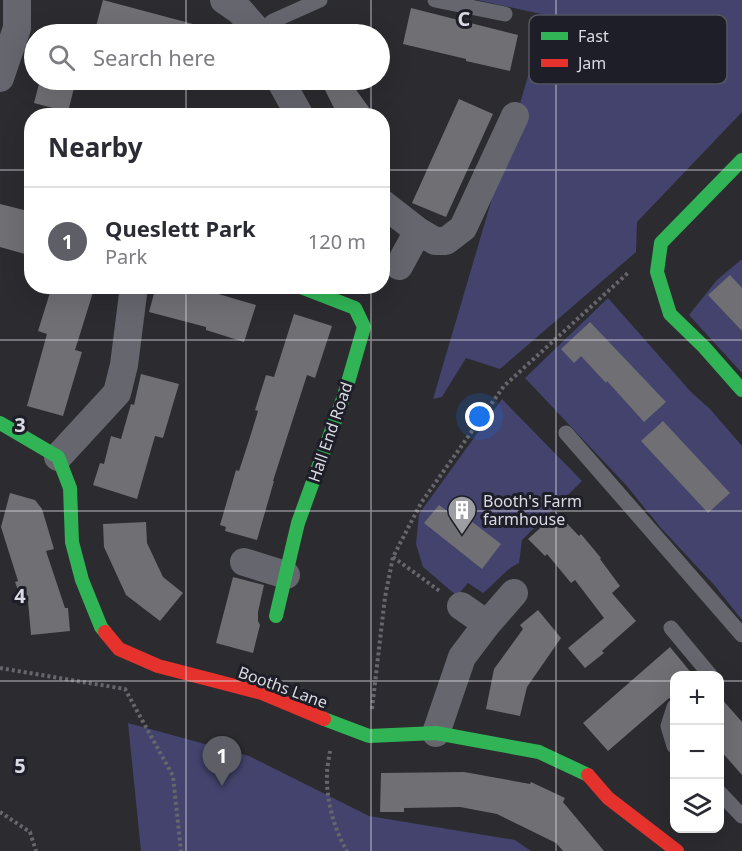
<!DOCTYPE html>
<meta charset="utf-8">
<style>
body{margin:0;font-family:"Noto Sans",sans-serif;background:#f2f2f3;color:#2b2b33}
.controls{position:absolute;right:18px;bottom:18px;display:grid;overflow:hidden;border-radius:12px;box-shadow:0 6px 24px #0002}
.controls button{width:54px;height:54px;display:grid;place-items:center;padding:0;border:0;border-bottom:2px solid #e1e1e2;background:#fff;color:#2b2b33;font:30px sans-serif}
.you{position:absolute;left:480px;top:417px;width:21px;height:21px;margin:-15px;border:4px solid #fff;border-radius:50%;background:#1a73e8;box-shadow:0 0 0 9px #1a73e833}
.badge{display:grid;place-items:center;width:39px;height:39px;border-radius:50%;background:#5e5e66;color:#fff;font-size:20px;font-weight:700}
.pin{position:absolute;translate:-50% -50px;filter:drop-shadow(0 2px 3px #0008)}
.pin::after{content:'';position:absolute;top:32px;width:21px;height:18px;background:inherit;clip-path:polygon(0 0,100% 0,50% 100%)}
.list{margin:0;padding:0;list-style:none}
h2{display:flex;justify-content:space-between;align-items:center;height:78px;margin:0;padding:0 24px;font-size:26px}
h2 small{font-size:20px;font-weight:400;color:#7c7c81}
.list li{display:grid;grid-template-columns:39px 1fr auto;gap:18px;align-items:center;box-sizing:border-box;height:108px;padding:0 24px;border-top:2px solid #e1e1e2}
.list b{display:block;font-size:22px;white-space:nowrap}
.list p{margin:0;font-size:20px;white-space:nowrap;color:#7c7c81}
.list em{font-size:20px;font-style:normal;color:#7c7c81}
.icon{flex:none;width:33px;height:33px;fill:none;stroke:currentColor;stroke-width:2;stroke-linecap:round;stroke-linejoin:round}
.map{position:relative;flex:none;width:742px;height:851px;overflow:hidden}
.search{position:absolute;background:#fff;box-shadow:0 6px 24px #0002;left:24px;top:24px;width:366px;height:66px;display:flex;align-items:center;gap:15px;box-sizing:border-box;padding:0 21px;border-radius:33px;color:#7c7c81;font-size:22px}
.panel{position:absolute;background:#fff;box-shadow:0 6px 24px #0002;left:24px;top:108px;width:366px;height:186px;border-radius:24px}
.map>svg:first-child{display:block}
.green{fill:#43436d}
.building{fill:#6f6f74}
.lines{fill:none;stroke-linecap:round;stroke-linejoin:round}
.path{stroke:#66666c;stroke-width:4;stroke-dasharray:3 3;stroke-linecap:butt}
.lane{stroke:#66666f;stroke-width:15}
.street{stroke:#66666f;stroke-width:28}
.fast{stroke:#30b455;stroke-width:14}
.jam{stroke:#e5322d;stroke-width:14}
.grid{fill:none;stroke:#dadae2;stroke-width:1.5;stroke-opacity:0.55}
.labels{text-anchor:middle;dominant-baseline:central;stroke-width:6;stroke-linejoin:round;paint-order:stroke}
.street-label{font-size:16px;fill:#dadae2;stroke:#1e1e29}
.poi-label{font-size:16px;fill:#dadae2;stroke:#1e1e29;text-anchor:start}
.key{fill:#1e1e29;stroke:#565660;stroke-width:1.5}
.key-label{font-size:16px;fill:#dadae2}
.grid-label{font-size:20px;text-anchor:middle;font-weight:bold;fill:#dadae2;stroke:#1e1e29;stroke-width:6;stroke-linejoin:round;paint-order:stroke}
</style>
<div class="map">
<svg width="742" height="851" viewBox="0 0 742 851">
<rect width="100%" height="100%" fill="#2b2b30"/>
<!-- green -->
<path class="green" d="M477 0H742V112L637 222 636 252 500 369 466 358 442 397 433 399 546 15Z
M742 259V373L689 315 717 280Z
M608 298 691 392 710 409 742 446V620L715 586 661 528 626 485 525 378Z
M502 399 582 481 522 540 519 563C504 570 496 583 483 593L468 583 457 596 423 567 416 544 419 514Z
M128 723 249 756 369 816 515 840 531 851H141Z"/>
<!-- building -->
<path class="building" d="M103 0 208 28 207 34H111L95 30Z
M411 8 518 35 510 71 466 61V59L403 44Z
M40 80H76L68 112 34 103Z
M320 80H349L375 116H338Z
M459 99 493 114 446 217 412 203Z
M0 204 32 212V256L0 247Z
M730 275 742 288V331L708 295Z
M52 286H95L75 350 82 352 63 416 27 406 47 334 38 331Z
M156 286H191L256 305 244 342 206 330V327L149 312Z
M294 314 332 326 315 378 307 375 273 481H274L257 540 225 531 226 527 220 525 236 470 239 471 251 434 258 411 255 410 266 375 274 377Z
M590 322 666 402 644 422 607 381 606 383 581 356 574 363 561 349Z
M141 374 179 384 163 438 155 436 137 499 93 485 100 463 104 464 111 436 121 439 131 404 134 405Z
M663 421 730 493 708 513 641 441Z
M10 493 35 500 42 509 54 549 46 551 65 608H68L70 631 31 635 28 601 23 603 15 582 18 581 1 527Z
M439 505 458 519 462 514 501 544 482 569 424 523Z
M557 513 579 536 581 534 601 558 600 559 620 586 612 593 636 621 602 651 604 653 585 668 568 648 604 618 575 580 571 583 547 554 545 556 528 539Z
M146 522 147 543 163 577 183 593 160 621 126 595 104 547 103 524Z
M233 577 264 585 258 612V621L260 625 253 653 216 643Z
M538 610 561 638 527 687 520 716 486 709 494 669 523 629 520 625Z
M670 647 693 675H675V696L668 699 608 751 583 723Z
M720 697 742 722V775L720 750Z
M464 772 530 784 531 782 565 798 563 802 604 851H563L556 843 497 814 460 807 404 808V812H380L381 773Z"/>
<g class="lines">
<!-- path -->
<path class="path" d="M393 557 441 592
M0 668 125 689 173 776 181 851
M372 709 385 597 393 557 421 503 504 386 629 272
M330 751C329 758 327 767 327 774 326 800 334 829 347 851
M0 812 30 832 36 851"/>
<!-- lane -->
<path class="lane" d="M435 0 505 14
M259 33 273 21 320 0
M566 433 742 635
M671 628 711 676
M674 707 668 726 674 746
M720 793 742 816"/>
<!-- street -->
<path class="street" d="M224 0 240 11 260 34
M0 78 17 28V0
M280 80 300 116
M382 203 418 231 435 241H446L463 228 515 116
M399 266 418 231
M58 457 117 393 124 365 134 286
M244 562 286 575
M461 606 487 624
M436 733 462 657 487 624 514 593"/>
<!-- fast -->
<path class="fast" d="M742 160 661 243 657 272 670 314 704 347 742 390
M0 423 58 457 70 488 72 542 82 580 101 627 105 632
M276 616 298 523 344 396 364 327 355 308 298 286
M324 719 369 736 436 733 539 752 588 775"/>
<!-- jam -->
<path class="jam" d="M105 632 119 649 158 666 262 693 324 719
M588 775 608 798 677 851"/>
</g>
<!-- grid -->
<path class="grid" d="M186 0V34M371 0V34M556 0V851M186 80V116M371 80V116M0 170H32M382 170H742M186 286V851M371 286V851M0 340H742M0 511H742M0 681H674M720 681H742"/>
<!-- icons -->
<defs>
<g id="building-pin" transform="scale(1.5)"><path d="M0 17L-7.5 6A9.5 9.5 0 1 1 7.5 6Z" fill="#9d9da4" stroke="#1e1e29"/><path d="M-4-6H4V6H1V3H-1V6H-4ZM-2.5-4.3h1.7v1.8h-1.7ZM.8-4.3h1.7v1.8H.8ZM-2.5-1h1.7V.8h-1.7ZM.8-1h1.7V.8H.8Z" fill="#fff"/></g>
</defs>
<g fill-rule="evenodd">
<use href="#building-pin" x="462" y="510"/>
</g>
<g class="labels">
<!-- street labels -->
<g class="street-label">
<text transform="translate(330 432) rotate(-71)">Hall End Road</text>
<text transform="translate(283 687) rotate(20)">Booths Lane</text>
</g>
<!-- poi labels -->
<g class="poi-label">
<text x="483" y="501">Booth's Farm<tspan x="483" dy="18">farmhouse</tspan></text>
</g>
</g>
<!-- legend -->
<rect x="529" y="15" width="198" height="69" rx="9" class="key"/>
<rect x="541" y="32" width="27" height="8" fill="#30b455"/>
<rect x="541" y="59" width="27" height="8" fill="#e5322d"/>
<g class="key-label">
<text x="578" y="42">Fast</text>
<text x="578" y="69">Jam</text>
</g>
<g class="grid-label">
<text x="464" y="26">C</text>
<text x="20" y="432">3</text>
<text x="20" y="603">4</text>
<text x="20" y="773">5</text>
</g>
</svg>
<div class="controls">
<button>+</button>
<button>−</button>
<button><svg class="icon" aria-label="layers" viewBox="0 0 24 24"><path d="M12 4l9 5-9 5-9-5zM3 14l9 5 9-5"/></svg></button>
</div>
<div class="you"></div>
<div class="pin badge" style="left:222px;top:786px">1</div>
<div class="search"><svg class="icon" aria-label="search" viewBox="0 0 24 24"><circle cx="10" cy="10" r="6"/><path d="M15 15l6 6"/></svg>Search here</div>
<section class="panel">
<h2>Nearby<small></small></h2>
<ul class="list">
<li><span class="badge">1</span><div><b>Queslett Park</b><p>Park</p></div><em>120 m</em></li>
</ul>
</section>
</div>
